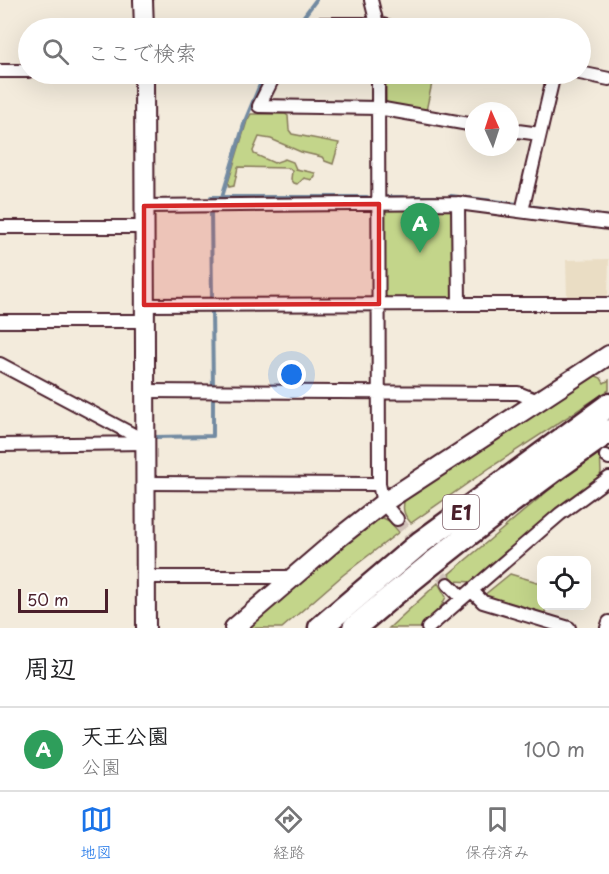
<!DOCTYPE html>
<html lang="ja">
<meta charset="utf-8">
<style>
body{margin:0;font-family:"Playpen Sans","Klee One",sans-serif;background:#f2f2f2;color:#202124}
.controls{position:absolute;right:18px;bottom:18px;display:grid;overflow:hidden;border-radius:12px;box-shadow:0 6px 24px #0002}
.controls button{width:54px;height:54px;display:grid;place-items:center;padding:0;border:0;border-bottom:2px solid #e0e0e0;background:#fff;color:#202124;font:30px sans-serif}
.compass{position:absolute;left:465px;top:102px;width:54px;height:54px;border-radius:50%;background:#fff;box-shadow:0 6px 24px #0002;rotate:357deg}
.scale{position:absolute;left:18px;bottom:15px;width:90px;box-sizing:border-box;padding-left:6px;border:3px solid #4a1f2b;border-top:0;font-size:16px;line-height:21px;white-space:nowrap;color:#4a1f2b;-webkit-text-stroke:4px #fff;paint-order:stroke}
.you{position:absolute;left:292px;top:375px;width:21px;height:21px;margin:-15px;border:4px solid #fff;border-radius:50%;background:#1a73e8;box-shadow:0 0 0 9px #1a73e833}
.badge{display:grid;place-items:center;width:39px;height:39px;border-radius:50%;background:#1a73e8;color:#fff;font-size:20px;font-weight:700}
.pin{position:absolute;translate:-50% -50px;filter:drop-shadow(0 2px 3px #0008)}
.pin::after{content:'';position:absolute;top:32px;width:21px;height:18px;background:inherit;clip-path:polygon(0 0,100% 0,50% 100%)}
.list{margin:0;padding:0;list-style:none}
h2{display:flex;justify-content:space-between;align-items:center;height:78px;margin:0;padding:0 24px;font-size:26px}
h2 small{font-size:20px;font-weight:400;color:#757577}
.list li{display:grid;grid-template-columns:39px 1fr auto;gap:18px;align-items:center;box-sizing:border-box;height:84px;padding:0 24px;border-top:2px solid #e0e0e0}
.list b{display:block;font-size:22px;white-space:nowrap}
.list p{margin:0;font-size:20px;white-space:nowrap;color:#757577}
.list em{font-size:20px;font-style:normal;color:#757577}
.icon{flex:none;width:33px;height:33px;fill:none;stroke:currentColor;stroke-width:2;stroke-linecap:round;stroke-linejoin:round}
.map{position:relative;flex:none;width:609px;height:628px;overflow:hidden}
.search{position:absolute;background:#fff;box-shadow:0 6px 24px #0002;left:18px;right:18px;top:18px;height:66px;display:flex;align-items:center;gap:15px;box-sizing:border-box;padding:0 21px;border-radius:33px;color:#757577;font-size:22px}
.sheet{height:162px;background:#fff}
nav{display:flex;justify-content:space-around;align-items:center;box-sizing:border-box;height:84px;border-top:2px solid #e0e0e0;background:#fff;font-size:16px;color:#757577}
nav a{display:grid;justify-items:center;gap:3px}
nav .on{color:#1a73e8}
.map>svg:first-child{display:block}
.built{fill:#eaddc4}
.green{fill:#c3d58a;stroke:#867a5a;stroke-width:1.5}
.lines{fill:none;stroke-linecap:round;stroke-linejoin:round}
.stream{stroke:#738ba2;stroke-width:4}
.street-tunnel{stroke:#d1c2b9;stroke-width:12;stroke-dasharray:12 6;stroke-linecap:butt}
.street-casing{stroke:#4a1f2b;stroke-width:16}
.secondary-casing{stroke:#4a1f2b;stroke-width:22}
.highway-casing{stroke:#4a1f2b;stroke-width:27}
.street{stroke:#fff;stroke-width:12}
.secondary{stroke:#fff;stroke-width:18}
.highway{stroke:#fff;stroke-width:22}
.marked{fill:#d62828;fill-opacity:0.2;stroke:#d62828;stroke-width:4.5;stroke-linejoin:round}
.labels{text-anchor:middle;dominant-baseline:central;stroke-width:4.5;stroke-linejoin:round;paint-order:stroke}
.shield{fill:#fff;stroke:#80626b;stroke-width:1.5}
.shield-label{font-size:20px;font-weight:bold;fill:#4a1f2b}
</style>
<div class="map">
<svg width="609" height="628" viewBox="0 0 609 628">
<rect width="100%" height="100%" fill="#f3ebdc"/>
<filter id="ink" filterUnits="userSpaceOnUse"><feTurbulence type="fractalNoise" baseFrequency=".0167" numOctaves="2"/><feDisplacementMap in="SourceGraphic" scale="12" xChannelSelector="R" yChannelSelector="G"/><feConvolveMatrix kernelMatrix="1 2 1 2 8 2 1 2 1" color-interpolation-filters="sRGB"/></filter>
<g filter="url(#ink)">
<!-- built -->
<path class="built" d="M609 259 608 294 605 298 567 299 566 260Z"/>
<!-- green -->
<path class="green" d="M386 74H434L426 111 389 104 386 101Z
M251 114H285L288 116 289 130 292 134 339 143 333 164 325 161 322 157 301 152 271 139 259 137 253 151 254 154 274 163 285 159 293 162 296 169 315 173V176L312 180 304 178 298 184 294 183 291 179 292 171 289 168 238 167 234 186 229 187 228 183 247 121Z
M391 207 451 209 454 212 455 294 451 298H388L385 296V212Z
M594 375 601 378 604 383 609 380V390L491 467 411 523C403 514 402 509 405 497Z
M600 451 601 472 600 476 473 582 454 581 449 574 568 474Z
M383 518 389 521 399 532 343 575 282 628H246L375 519Z
M510 574 541 583 542 606H547L544 615 483 596Z
M438 583 446 597 438 612 420 628H389Z"/>
<g class="lines">
<!-- stream -->
<path class="stream" d="M295 28 316 0
M451 196 518 204
M222 197 245 121 264 75
M387 197H403
M413 197H436
M211 199V197H367
M528 206 609 217
M211 209 212 300
M212 310 213 388
M154 441V437L213 436V398"/>
<!-- street-tunnel -->
<path class="street-tunnel" d="M397 519 448 584"/>
<!-- street casing -->
<g class="street-casing">
<path id="street" d="M371 0 378 28
M305 28 308 24H378L395 28
M0 71H28
M580 73 609 79
M275 74 259 106 378 108 474 125
M378 74 379 484 383 503 397 519
M510 130 540 134
M144 206 458 203 609 223
M522 211 554 74
M0 227H144
M459 304H609
M144 305 459 304 458 203
M0 321H144
M0 364 132 434 145 443
M145 391 518 393 538 401
M0 445 145 443
M606 456 609 458
M145 483 379 484
M145 577H292
M448 584 462 598
M472 591 483 602 569 628
M428 628 560 514 609 478
M607 628 609 622"/>
</g>
<!-- secondary casing -->
<g class="secondary-casing">
<path id="secondary" d="M143 0 144 28
M144 74 146 628
M234 628 341 536 383 503 609 355"/>
</g>
<!-- highway casing -->
<g class="highway-casing">
<path id="highway" d="M320 628 420 543 609 405
M354 628C437 557 520 493 609 431"/>
</g>
<!-- street -->
<use href="#street" class="street"/>
<!-- secondary -->
<use href="#secondary" class="secondary"/>
<!-- highway -->
<use href="#highway" class="highway"/>
</g>
</g>
<!-- marked area -->
<path class="marked" d="M379 204V304L144 305V206Z"/>
<g class="labels">
<!-- shield labels -->
<rect class="shield" x="443" y="495" width="36" height="34" rx="4.5"/>
<g class="shield-label">
<text x="461" y="512">E1</text>
</g>
</g>
</svg>
<div class="controls">
<button><svg class="icon" aria-label="locate" viewBox="0 0 24 24"><circle cx="12" cy="12" r="6"/><path d="M12 2v4M12 18v4M2 12h4M18 12h4"/></svg></button>
</div>
<svg class="compass" viewBox="-18 -18 36 36"><path d="M0-13l5 13h-10z" fill="#e53935"/><path d="M0 13l5-13h-10z" fill="#757577"/></svg>
<div class="scale">50 m</div>
<div class="you"></div>
<div class="pin badge" style="left:420px;top:253px;background:#2e9e5b">A</div>
<div class="search"><svg class="icon" aria-label="search" viewBox="0 0 24 24"><circle cx="10" cy="10" r="6"/><path d="M15 15l6 6"/></svg>ここで検索</div>
</div>
<section class="sheet">
<h2>周辺<small></small></h2>
<ul class="list">
<li><span class="badge" style="background:#2e9e5b">A</span><div><b>天王公園</b><p>公園</p></div><em>100 m</em></li>
</ul>
</section>
<nav>
<a class="on"><svg class="icon" aria-label="map" viewBox="0 0 24 24"><path d="M3 6l6-2 6 2 6-2v14l-6 2-6-2-6 2zM9 4v14M15 6v14"/></svg>地図</a>
<a><svg class="icon" aria-label="directions" viewBox="0 0 24 24"><path d="M12 3l9 9-9 9-9-9zM9 14v-3h6M13 9l2 2-2 2"/></svg>経路</a>
<a><svg class="icon" aria-label="saved" viewBox="0 0 24 24"><path d="M7 4h10v16l-5-4-5 4z"/></svg>保存済み</a>
</nav>
